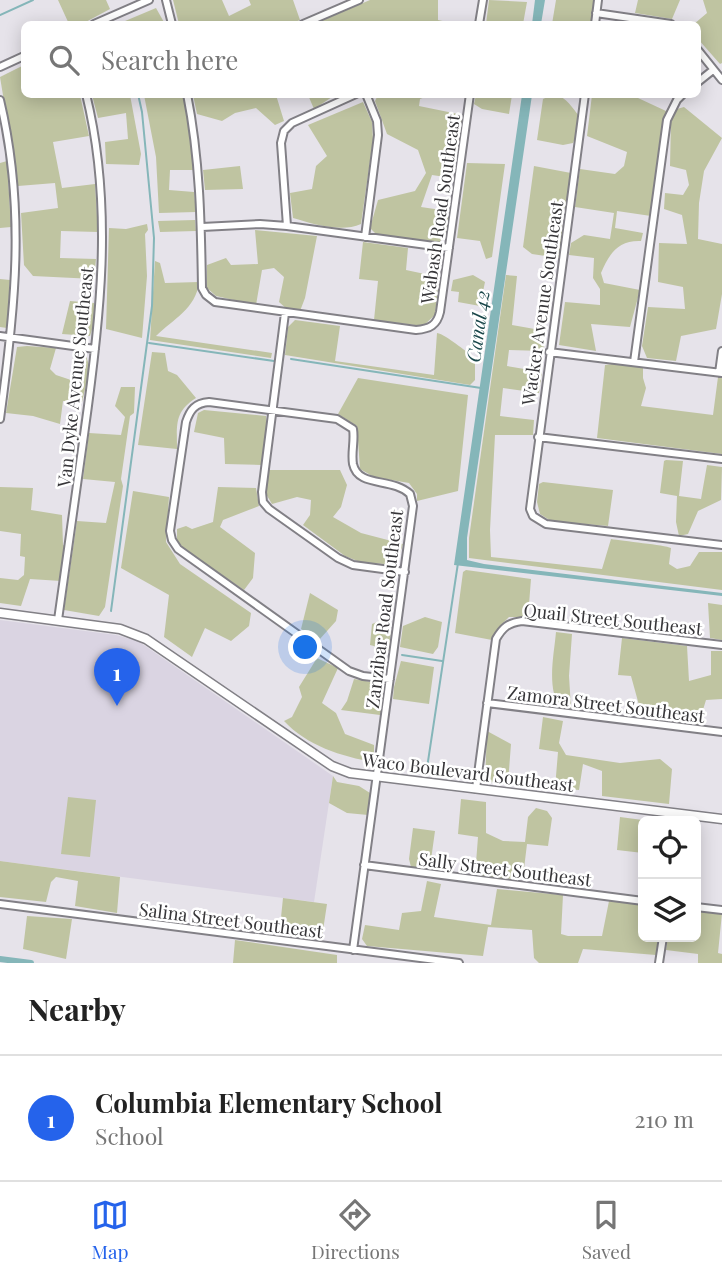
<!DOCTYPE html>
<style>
body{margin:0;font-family:"Playfair Display",serif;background:#f2f2f2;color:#222}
.controls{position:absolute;right:21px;bottom:21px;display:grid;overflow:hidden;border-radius:10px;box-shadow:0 4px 18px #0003}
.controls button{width:63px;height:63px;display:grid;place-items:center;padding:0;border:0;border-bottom:2px solid #e0e0e0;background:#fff;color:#222;font:35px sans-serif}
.you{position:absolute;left:306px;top:648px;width:24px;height:24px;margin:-18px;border:5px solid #fff;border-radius:50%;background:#1a73e8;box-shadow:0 0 0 10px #1a73e833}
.badge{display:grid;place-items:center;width:46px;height:46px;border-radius:50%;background:#2563eb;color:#fff;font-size:23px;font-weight:700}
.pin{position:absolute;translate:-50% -58px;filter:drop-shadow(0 2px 4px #0008)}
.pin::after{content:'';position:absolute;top:37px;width:24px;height:21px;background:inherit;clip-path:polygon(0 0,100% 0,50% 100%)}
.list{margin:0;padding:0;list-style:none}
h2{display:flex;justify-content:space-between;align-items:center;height:91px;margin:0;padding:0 28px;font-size:30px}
h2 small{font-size:23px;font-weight:400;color:#767676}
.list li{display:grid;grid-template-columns:46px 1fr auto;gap:21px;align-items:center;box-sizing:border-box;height:126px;padding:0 28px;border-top:2px solid #e0e0e0}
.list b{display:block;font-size:26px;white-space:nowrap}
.list p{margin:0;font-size:23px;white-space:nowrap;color:#767676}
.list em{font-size:23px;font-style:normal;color:#767676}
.icon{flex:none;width:38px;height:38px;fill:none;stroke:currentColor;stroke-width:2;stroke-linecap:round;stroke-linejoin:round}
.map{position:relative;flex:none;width:722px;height:963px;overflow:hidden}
.search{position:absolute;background:#fff;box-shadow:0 4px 18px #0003;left:21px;right:21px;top:21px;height:77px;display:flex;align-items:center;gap:18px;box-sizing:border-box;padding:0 24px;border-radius:10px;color:#767676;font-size:26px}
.sheet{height:217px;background:#fff}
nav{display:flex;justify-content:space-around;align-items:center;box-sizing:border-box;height:98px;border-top:2px solid #e0e0e0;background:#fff;font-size:19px;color:#767676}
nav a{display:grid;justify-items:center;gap:4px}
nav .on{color:#2563eb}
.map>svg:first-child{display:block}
.built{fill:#dad4e2}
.green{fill:#bfc4a1}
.water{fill:#85b6b9}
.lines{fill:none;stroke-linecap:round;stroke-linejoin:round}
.stream{stroke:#85b6b9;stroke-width:2}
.canal{stroke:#85b6b9;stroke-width:6}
.minor-casing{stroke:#828086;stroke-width:10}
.tertiary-casing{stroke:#828086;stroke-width:11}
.minor{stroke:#fff;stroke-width:6}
.tertiary{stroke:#fff;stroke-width:8}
.labels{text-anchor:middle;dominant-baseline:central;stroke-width:5;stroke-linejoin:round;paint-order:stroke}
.street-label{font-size:18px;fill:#373639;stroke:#fff}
.water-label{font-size:19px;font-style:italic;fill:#1a474a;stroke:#fff}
</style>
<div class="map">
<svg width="722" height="963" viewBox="0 0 722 963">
<rect width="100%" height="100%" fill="#e6e3ea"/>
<!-- built -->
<path class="built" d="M0 620 116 635 138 641 333 776 314 902 0 861Z"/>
<!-- green -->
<path class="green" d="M58 0H106L110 9 82 24H69Z
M173 0H222L229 16 251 5 249 0H293L300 20 290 24H179Z
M370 0H438V20L456 24H314Z
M489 0 527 2 523 24H486Z
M556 0H594L591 24H552Z
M638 0H680L672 19 635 13Z
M703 0H722V63L720 64 698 39V24H694L707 13Z
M156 8 165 24H118Z
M24 65V94L80 95 89 136 53 142 62 188 95 184 98 232 61 231 60 258 96 259 94 279 33 276 24 265 21 213 58 208 55 183 18 186 0 77Z
M92 95H130L141 154 139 165 106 164 105 142 128 139 126 113 98 118Z
M144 95H183L190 126 193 170H170L169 190 194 192 196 212 159 213 156 157Z
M237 95H276L284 121 275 125 256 108 235 113 222 121 197 114 193 95Z
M335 95 314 109 308 95 335 94Z
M378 95H430L420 99 419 106 463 115 452 178 432 175 421 207 448 211 449 230 438 244 376 234 370 228 378 200 415 191 426 173 418 150 387 134 375 101Z
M476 95H512L509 114 482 109 474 104Z
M552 95C565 95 571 106 579 116L578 131 573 143 563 145 537 140 543 99Z
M592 95 638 98 666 111 651 216 617 211 615 228 643 233 641 241C618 240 609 254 601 273L604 283 640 290 630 327 591 324 596 351 559 345 565 302 600 305V289L593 278 594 258 569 255 571 243 584 235 610 239 614 213 575 207 580 169 615 174 624 166 627 152 587 136Z
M363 102 372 122 373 140 361 224C341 233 313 224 293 218L290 193 312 189 316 166 327 156 308 125Z
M684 107 722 138 704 171 699 203 698 239 722 244V294L716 329 681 336 676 361 647 358 642 346 648 307 685 309 683 287 658 282 659 243 687 244 682 215 664 209 665 193 683 195 689 185 686 170 670 166 671 120 677 109Z
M7 161 11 227 0 228V163Z
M467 163 505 164 492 257 486 259 480 241 457 238Z
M240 166 243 189 205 190 203 170Z
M534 166 571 173 566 205C558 216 564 228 563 240 562 246 560 252 559 258L532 254 523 247Z
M195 220 196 231 160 232 158 221Z
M147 224 148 230 145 234 147 276 142 338 106 329 109 228 126 229Z
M255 230 317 236 305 298 300 311 288 310 279 302 284 277 274 268 262 270 256 305 216 296 207 288V265L226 258 231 265 258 264Z
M363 242 408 248 406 270 439 277 435 315 423 326 374 320 378 281 359 279Z
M155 261 160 263 165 283 199 282C196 309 173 319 156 336L272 353 271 358 150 340Z
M473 275 485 282 480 306 458 302 459 292 451 291 453 280Z
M506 275 517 276 512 325 546 331 543 351 509 350 507 366 542 372 539 393 503 388 500 416 534 420 533 435H495L490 530 491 557 602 569 611 539C622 541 665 545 671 548L669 564 677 569 690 566 699 552H722V590L469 558V538Z
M0 279 10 280 7 328 0 327Z
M70 301 94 303V323L90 336 62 334Z
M295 320 340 326 335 361 434 375 437 333C447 335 464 351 475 357V380L470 385 285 355 288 327Z
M27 346 56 348 50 369 56 375 71 380 79 355 85 353 90 368 82 402 63 401 60 424 33 416 6 413 17 347Z
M152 352 165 353 168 371 177 375 196 398C174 412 177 425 177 449L138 445Z
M612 364 643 367V378L646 388 641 406 713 415 718 377 722 378V454L597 438 605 365Z
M358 378 468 395 458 491 417 501V494L409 483 374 477 360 469 357 426 338 414Z
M121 387H135L134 413 130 416 121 479 123 486 105 607 99 616 64 610 77 521 106 523 115 482 83 479 89 433 121 435 125 417 115 406Z
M204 410 266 416 267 431 262 465 225 464 224 438 194 432 198 413Z
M666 460 683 461 679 496 701 499 707 465 722 467 721 500 698 511 688 534 679 536 676 522 677 496 660 493 664 461Z
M269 470H340L347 485 341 507 333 517 361 533 403 544 396 565 360 562 345 556 303 525 310 515 311 500 297 497 272 504 266 494Z
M543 482 613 490 608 526 551 521 540 514 537 502 539 484Z
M0 487 33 488 31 510 62 515 63 545 66 546 61 581 30 579 21 606 0 603V578L18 580 24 575 25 557 20 556 21 534 0 531Z
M218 487 256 488 259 506 223 520 220 527 255 553 253 578 244 590 184 549 177 540V529L186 526 192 529 213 522Z
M133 491 169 497 166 542 180 564 251 613 249 626 231 641 205 628 192 657 164 637 169 595 121 568Z
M466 570 531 579 528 617H509L499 627 492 640 455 633 463 572Z
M310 593 338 610 336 621 319 640 301 629Z
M708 603 722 605V640L710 638Z
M425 617 442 622 438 647 433 654 400 647 403 626Z
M379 621 391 629 389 650 370 645 372 624Z
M556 632 572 634 569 676 571 708 561 709C546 689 554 655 556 632Z
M622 638 687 646 689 681 711 675V651H722V699L706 700 698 726 642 716 631 676 618 675Z
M317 658 338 668 322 703 336 713 345 734 374 745V762C342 757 306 745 284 721L292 717 302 697 299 687Z
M401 661 434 667 429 704 393 699 394 687Z
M354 679 383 684 386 690 380 715 341 710 347 701Z
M543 717 563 721 559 743 566 755 620 763 660 759 672 769 669 804 602 796V771L583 764 579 790 555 788 558 752 539 749Z
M487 731 511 744 508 783 485 782Z
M333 776 337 782 359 786 370 793 368 815 347 813 329 803Z
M68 797 96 800 90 857 61 854Z
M461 799 486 802V833L503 841 525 842 528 817 536 808 547 811 552 818 548 846 527 844 523 877 506 879 475 876 478 837 458 834Z
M620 817 650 821H643V853L617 850Z
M413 828 435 831 430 867H411L409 859Z
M0 861 120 877 117 913 75 906 78 881 56 877 51 882 46 902 0 897Z
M427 881 441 884 434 917 491 925 497 889 563 895 561 934 568 936H602L609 901 643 904V937H658L656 955 583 949 578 963H539L534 958 532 930 488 927 483 956 367 946 362 939 365 925 399 930 402 913 421 911Z
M283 898 327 904 322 937 295 935 280 927Z
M696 910 722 913 718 953 722 954V963H698V954L666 950 668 937H696Z
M27 916 72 919 66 959 23 949Z
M235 940 337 955V963H233Z"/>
<!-- water -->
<path class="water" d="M535 0H545L541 24H532Z
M522 95H532L467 538V560L484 564 722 593V596L454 565Z"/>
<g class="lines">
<!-- stream -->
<path class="stream" d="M0 15 33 0
M149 343 274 361
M291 359 481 388
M111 611 152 306 154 238 142 112 138 94
M402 655 442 661
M427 768 458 563"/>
<!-- canal -->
<path class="canal" d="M0 959 31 963"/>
<!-- minor casing -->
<g class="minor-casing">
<path id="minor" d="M166 0 172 24
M596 13 671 24
M94 24 149 0
M303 24 359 0
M479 24 483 0
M595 24 598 0
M698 50 722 80
M0 67 24 56
M698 82 713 70
M187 94C200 159 201 223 202 288L206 295 215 302 416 330C430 329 437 325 440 312L470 94
M585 94 530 509 533 516 546 524 722 545
M0 100C26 209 15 309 0 419
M287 226 281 143 284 131 292 123 356 94
M202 227 260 224 287 226 449 248
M365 237 378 135 377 121 366 94
M285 313 262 492 263 502 269 509 338 558 353 565 405 572
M0 336 95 349
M549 352 722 373
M634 362 667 120 677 100 683 94
M719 373 722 351
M538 437 722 459
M58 620C67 558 75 496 84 435 100 322 114 207 86 94
M487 703 722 732
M476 789 496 639C503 627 508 623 522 621L722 645
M364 865 643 901
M0 904 459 963
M696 907 722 910
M353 950C373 802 394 654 413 506L410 494C392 477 358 488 353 464 351 452 355 441 353 429L337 419 209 402C195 403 190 410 186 422L170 531 172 540 178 549 349 671 363 676 390 679
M659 963 663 937"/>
</g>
<!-- tertiary casing -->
<g class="tertiary-casing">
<path id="tertiary" d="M0 613 120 629 146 639 332 766 350 773 722 819"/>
</g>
<!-- minor -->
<use href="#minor" class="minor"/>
<!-- tertiary -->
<use href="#tertiary" class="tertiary"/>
</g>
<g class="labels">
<!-- street labels -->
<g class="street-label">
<text transform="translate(440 209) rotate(-82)">Wabash Road Southeast</text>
<text transform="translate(542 303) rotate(-82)">Wacker Avenue Southeast</text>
<text transform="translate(75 377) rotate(-84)">Van Dyke Avenue Southeast</text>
<text transform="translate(384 609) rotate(-83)">Zanzibar Road Southeast</text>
<text transform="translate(613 619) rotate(6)">Quail Street Southeast</text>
<text transform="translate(606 704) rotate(7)">Zamora Street Southeast</text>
<text transform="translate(468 772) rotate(7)">Waco Boulevard Southeast</text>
<text transform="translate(505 869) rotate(7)">Sally Street Southeast</text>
<text transform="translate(231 920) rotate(7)">Salina Street Southeast</text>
</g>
<!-- water labels -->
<g class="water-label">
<text transform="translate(477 326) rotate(-82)">Canal 42</text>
</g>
</g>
</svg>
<div class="controls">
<button><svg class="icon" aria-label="locate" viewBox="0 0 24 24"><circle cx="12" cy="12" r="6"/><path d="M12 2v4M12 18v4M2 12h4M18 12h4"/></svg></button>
<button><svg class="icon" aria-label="layers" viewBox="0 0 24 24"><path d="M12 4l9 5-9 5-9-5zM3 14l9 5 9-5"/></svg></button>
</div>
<div class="you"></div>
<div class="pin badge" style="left:117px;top:706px">1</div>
<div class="search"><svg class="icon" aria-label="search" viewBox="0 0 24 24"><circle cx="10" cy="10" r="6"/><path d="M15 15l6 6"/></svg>Search here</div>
</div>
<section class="sheet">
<h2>Nearby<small></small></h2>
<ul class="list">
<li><span class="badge">1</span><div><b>Columbia Elementary School</b><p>School</p></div><em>210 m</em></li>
</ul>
</section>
<nav>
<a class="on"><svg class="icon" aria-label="map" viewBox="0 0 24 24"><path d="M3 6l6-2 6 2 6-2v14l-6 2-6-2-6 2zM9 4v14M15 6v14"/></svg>Map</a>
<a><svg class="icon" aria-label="directions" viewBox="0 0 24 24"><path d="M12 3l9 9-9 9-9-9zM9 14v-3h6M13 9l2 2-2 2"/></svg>Directions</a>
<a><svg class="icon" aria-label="saved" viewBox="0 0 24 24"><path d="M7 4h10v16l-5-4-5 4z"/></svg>Saved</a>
</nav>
